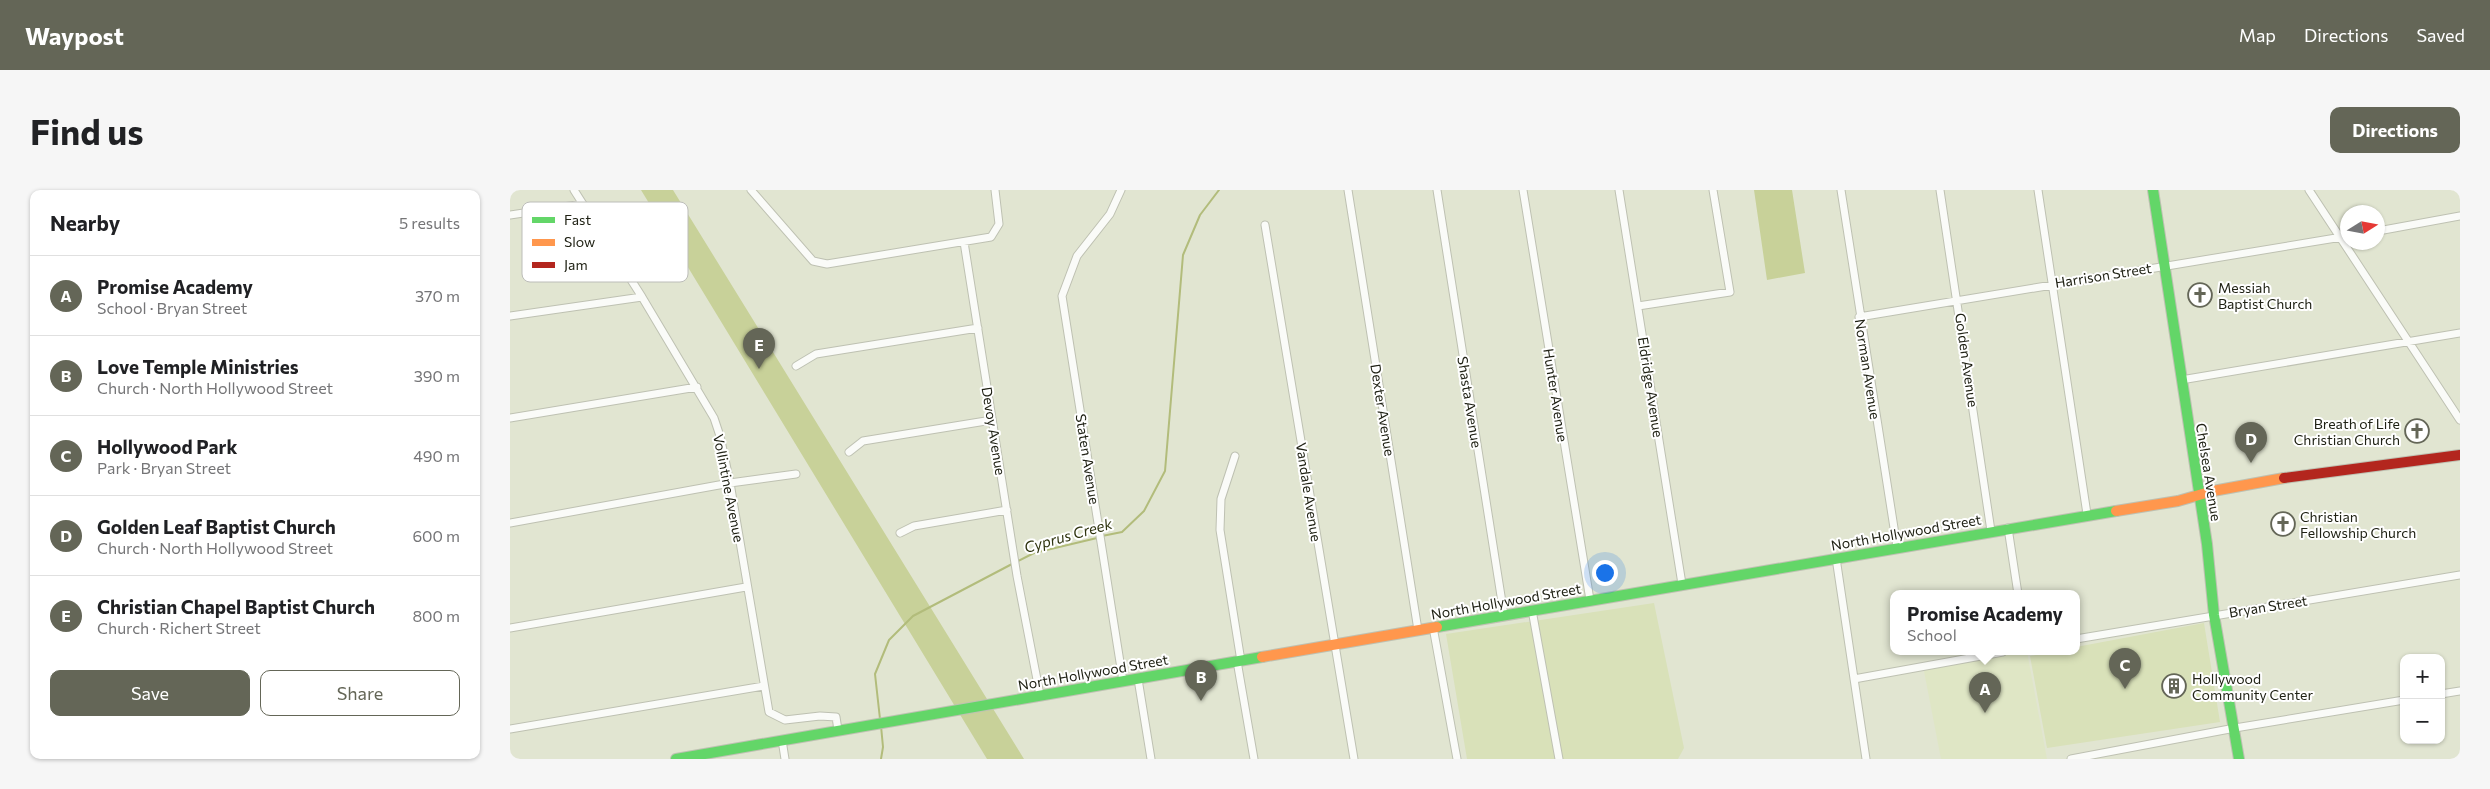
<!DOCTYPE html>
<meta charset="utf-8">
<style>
body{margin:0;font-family:Commissioner,sans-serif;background:#f6f6f6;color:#202124}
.controls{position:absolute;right:15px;bottom:15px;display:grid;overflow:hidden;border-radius:10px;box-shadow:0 1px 4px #0004}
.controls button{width:45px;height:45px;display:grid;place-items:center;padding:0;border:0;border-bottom:1px solid #e0e0e0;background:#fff;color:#202124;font:25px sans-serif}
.compass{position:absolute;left:1830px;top:15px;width:45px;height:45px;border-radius:50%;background:#fff;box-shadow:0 1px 4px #0004;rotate:79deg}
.you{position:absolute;left:1094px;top:382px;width:18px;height:18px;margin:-12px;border:4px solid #fff;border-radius:50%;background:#1a73e8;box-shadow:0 0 0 8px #1a73e833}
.badge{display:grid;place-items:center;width:32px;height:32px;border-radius:50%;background:#646657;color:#fff;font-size:16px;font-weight:700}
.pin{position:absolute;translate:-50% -41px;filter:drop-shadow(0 1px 2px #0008)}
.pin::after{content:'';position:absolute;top:26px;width:18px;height:15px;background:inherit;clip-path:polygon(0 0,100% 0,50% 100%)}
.popup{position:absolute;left:1380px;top:400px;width:190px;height:65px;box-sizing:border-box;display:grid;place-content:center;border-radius:10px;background:#fff;filter:drop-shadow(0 1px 4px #0005);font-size:16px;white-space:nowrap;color:#757577}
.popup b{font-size:19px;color:#202124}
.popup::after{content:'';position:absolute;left:50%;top:100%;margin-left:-10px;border:10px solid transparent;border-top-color:#fff}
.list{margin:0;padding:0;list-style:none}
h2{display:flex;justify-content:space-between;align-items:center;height:65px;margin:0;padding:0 20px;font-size:21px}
h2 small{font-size:16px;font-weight:400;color:#757577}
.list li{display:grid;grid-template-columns:32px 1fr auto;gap:15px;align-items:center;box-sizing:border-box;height:80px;padding:0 20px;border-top:1px solid #e0e0e0}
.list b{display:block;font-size:19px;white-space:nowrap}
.list p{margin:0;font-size:16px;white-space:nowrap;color:#757577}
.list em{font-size:16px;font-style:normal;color:#757577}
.actions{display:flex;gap:10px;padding:15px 20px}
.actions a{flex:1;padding:11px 0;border:1px solid #646657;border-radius:10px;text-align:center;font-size:18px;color:#646657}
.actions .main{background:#646657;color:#fff}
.map{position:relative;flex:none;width:1950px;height:569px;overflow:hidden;border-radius:10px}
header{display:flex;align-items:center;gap:30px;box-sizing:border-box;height:70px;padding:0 25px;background:#646657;color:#fff}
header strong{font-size:24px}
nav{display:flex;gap:28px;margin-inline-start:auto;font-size:18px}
.intro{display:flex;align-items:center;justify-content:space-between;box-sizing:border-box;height:120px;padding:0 30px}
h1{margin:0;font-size:35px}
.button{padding:12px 22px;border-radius:10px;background:#646657;color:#fff;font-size:18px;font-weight:700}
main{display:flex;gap:30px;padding:0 30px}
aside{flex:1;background:#fff;border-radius:10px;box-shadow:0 1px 4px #0004}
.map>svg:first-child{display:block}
.built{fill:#dfe6c5}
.green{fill:#d9e1b9}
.forest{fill:#c8d199}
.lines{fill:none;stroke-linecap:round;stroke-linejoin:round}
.stream{stroke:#b2bc7b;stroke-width:2}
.street-casing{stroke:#bec1b2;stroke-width:9}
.fast-casing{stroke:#bec1b2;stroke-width:12}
.slow-casing{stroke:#bec1b2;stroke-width:12}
.jam-casing{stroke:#bec1b2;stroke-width:12}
.street{stroke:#fafbf8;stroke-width:7}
.fast{stroke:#63d668;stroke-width:10}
.slow{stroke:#ff974d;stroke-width:10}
.jam{stroke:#b3261e;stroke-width:10}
.labels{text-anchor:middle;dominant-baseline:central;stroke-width:4;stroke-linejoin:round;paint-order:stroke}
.street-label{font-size:14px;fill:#202215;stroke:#fff}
.poi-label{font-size:14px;fill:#202215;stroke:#fff;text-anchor:start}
.water-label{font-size:15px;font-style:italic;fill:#2d320d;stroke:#fff}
.key{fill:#fff;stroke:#bcbdb9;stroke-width:1}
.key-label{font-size:14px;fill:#202215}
</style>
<header>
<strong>Waypost</strong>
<nav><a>Map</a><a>Directions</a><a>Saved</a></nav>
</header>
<div class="intro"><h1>Find us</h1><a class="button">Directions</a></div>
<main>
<aside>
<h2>Nearby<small>5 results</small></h2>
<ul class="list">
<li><span class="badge">A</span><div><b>Promise Academy</b><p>School · Bryan Street</p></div><em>370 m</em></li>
<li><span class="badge">B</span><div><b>Love Temple Ministries</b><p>Church · North Hollywood Street</p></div><em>390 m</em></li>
<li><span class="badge">C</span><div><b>Hollywood Park</b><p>Park · Bryan Street</p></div><em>490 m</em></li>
<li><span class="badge">D</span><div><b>Golden Leaf Baptist Church</b><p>Church · North Hollywood Street</p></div><em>600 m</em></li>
<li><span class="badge">E</span><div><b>Christian Chapel Baptist Church</b><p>Church · Richert Street</p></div><em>800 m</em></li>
</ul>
<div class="actions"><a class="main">Save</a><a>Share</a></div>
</aside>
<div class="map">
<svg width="1950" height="569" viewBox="0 0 1950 569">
<rect width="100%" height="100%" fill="#e1e5d1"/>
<!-- built -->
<path class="built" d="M1493 462H1517L1537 569H1431L1413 476Z"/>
<!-- green -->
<path class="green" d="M1144 413 1174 558 1168 569H957L936 444Z
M1694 433 1710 532 1537 558 1520 466 1543 462H1566V457Z"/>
<!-- forest -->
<path class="forest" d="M131 0H163L514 569H477Z
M1244 0H1282L1295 83 1257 90Z"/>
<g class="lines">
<!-- stream -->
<path class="stream" d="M592 346 612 342 634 321 655 281 673 65 690 25 709 0
M506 372 524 363 587 348
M370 529 365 484 379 450 403 426 502 374
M371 569 373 557 371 536"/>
<!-- street casing -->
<g class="street-casing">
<path id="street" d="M64 0 132 107 204 228 210 246 220 293 259 522 275 530 310 526 326 527 328 540
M241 0 303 71 317 74 481 47 489 34 485 0
M611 0 600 24 567 66 552 106 613 491
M838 0 908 440
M927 0 994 425
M1013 0 1080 410
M1109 0 1172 394
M1331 0 1387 357
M1430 0 1481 341
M1528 0 1577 324
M1799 0 1950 230
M0 25 73 14
M755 35 844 569
M1868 41 1950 26
M454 52 507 386 530 505
M1128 116 1220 102 1203 0
M0 126 132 107
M1349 127 1838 46
M286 176 306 164 468 138
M1671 190 1950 143
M0 228 187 197
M339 262 353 251 482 230
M725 266 711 309 710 340 731 471
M0 333 220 293 286 284
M1498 338 1508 404
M390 343 404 336 497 320
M1326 368 1356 569
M1022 420 1049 569
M923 437 947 569
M0 438 236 397
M1566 449 1950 385
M727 471 744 569
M628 489 641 569
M1344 489 1493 462
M1931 504 1950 501
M0 539 254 496
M272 550 275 569
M1561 569 1725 538 1894 510"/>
</g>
<!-- fast casing -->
<g class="fast-casing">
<path id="fast" d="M1643 0 1697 354 1704 425 1729 569
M927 437 1606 321
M166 569 752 467"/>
</g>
<!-- slow casing -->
<g class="slow-casing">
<path id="slow" d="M1606 321 1668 311 1703 301 1774 288
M752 467 927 437"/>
</g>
<!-- jam casing -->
<g class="jam-casing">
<path id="jam" d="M1774 288 1950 265"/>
</g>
<!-- street -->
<use href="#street" class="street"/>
<!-- fast -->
<use href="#fast" class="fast"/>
<!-- slow -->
<use href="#slow" class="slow"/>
<!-- jam -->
<use href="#jam" class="jam"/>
</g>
<!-- icons -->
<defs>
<g id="church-ring" transform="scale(1.25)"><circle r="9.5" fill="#fff" stroke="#646657" stroke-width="1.5"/><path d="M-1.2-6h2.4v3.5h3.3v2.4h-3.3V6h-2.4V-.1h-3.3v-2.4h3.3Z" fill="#646657"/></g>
<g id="building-ring" transform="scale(1.25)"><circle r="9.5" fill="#fff" stroke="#646657" stroke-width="1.5"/><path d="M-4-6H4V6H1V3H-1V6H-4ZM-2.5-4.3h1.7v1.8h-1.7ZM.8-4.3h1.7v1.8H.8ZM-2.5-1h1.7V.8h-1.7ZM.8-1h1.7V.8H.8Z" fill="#646657"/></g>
</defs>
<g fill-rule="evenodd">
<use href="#church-ring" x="1690" y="105"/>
<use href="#church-ring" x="1907" y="241"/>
<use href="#church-ring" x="1773" y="334"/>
<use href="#building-ring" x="1664" y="496"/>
</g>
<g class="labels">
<!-- street labels -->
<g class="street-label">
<text transform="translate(1593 85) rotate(-9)">Harrison Street</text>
<text transform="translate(1457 170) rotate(82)">Golden Avenue</text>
<text transform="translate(1358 179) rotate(81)">Norman Avenue</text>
<text transform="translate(1141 197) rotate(81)">Eldridge Avenue</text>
<text transform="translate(1046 205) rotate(81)">Hunter Avenue</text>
<text transform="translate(960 212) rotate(81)">Shasta Avenue</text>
<text transform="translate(873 220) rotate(81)">Dexter Avenue</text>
<text transform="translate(484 241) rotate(81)">Devoy Avenue</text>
<text transform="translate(578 269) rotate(81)">Staten Avenue</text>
<text transform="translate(1699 282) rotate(81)">Chelsea Avenue</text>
<text transform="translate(219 298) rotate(79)">Vollintine Avenue</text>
<text transform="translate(799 302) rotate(81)">Vandale Avenue</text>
<text transform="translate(1396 342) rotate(-10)">North Hollywood Street</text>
<text transform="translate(996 411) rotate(-10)">North Hollywood Street</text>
<text transform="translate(1758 416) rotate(-9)">Bryan Street</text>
<text transform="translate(583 482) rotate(-10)">North Hollywood Street</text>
</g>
<!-- poi labels -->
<g class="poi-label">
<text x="1708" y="97">Messiah<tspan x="1708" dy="16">Baptist Church</tspan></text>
<text x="1890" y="233" text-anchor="end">Breath of Life<tspan x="1890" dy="16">Christian Church</tspan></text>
<text x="1790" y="326">Christian<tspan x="1790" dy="16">Fellowship Church</tspan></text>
<text x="1682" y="488">Hollywood<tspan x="1682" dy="16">Community Center</tspan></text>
</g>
<!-- water labels -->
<g class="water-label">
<text transform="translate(558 345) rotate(-16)">Cyprus Creek</text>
</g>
</g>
<!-- legend -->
<rect x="12" y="12" width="166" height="80" rx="8" class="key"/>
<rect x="22" y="27" width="23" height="6" fill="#63d668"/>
<rect x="22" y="49" width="23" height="7" fill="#ff974d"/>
<rect x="22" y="72" width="23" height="6" fill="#b3261e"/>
<g class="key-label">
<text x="54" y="35">Fast</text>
<text x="54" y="57">Slow</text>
<text x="54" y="80">Jam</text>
</g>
</svg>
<div class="controls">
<button>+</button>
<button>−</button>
</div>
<svg class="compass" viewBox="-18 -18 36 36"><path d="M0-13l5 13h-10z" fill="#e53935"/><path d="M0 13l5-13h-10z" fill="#757577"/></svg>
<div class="you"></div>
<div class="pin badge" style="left:1475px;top:523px">A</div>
<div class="popup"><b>Promise Academy</b>School</div>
<div class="pin badge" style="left:691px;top:511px">B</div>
<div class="pin badge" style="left:1615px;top:499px">C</div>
<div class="pin badge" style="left:1741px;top:273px">D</div>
<div class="pin badge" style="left:249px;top:179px">E</div>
</div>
</main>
